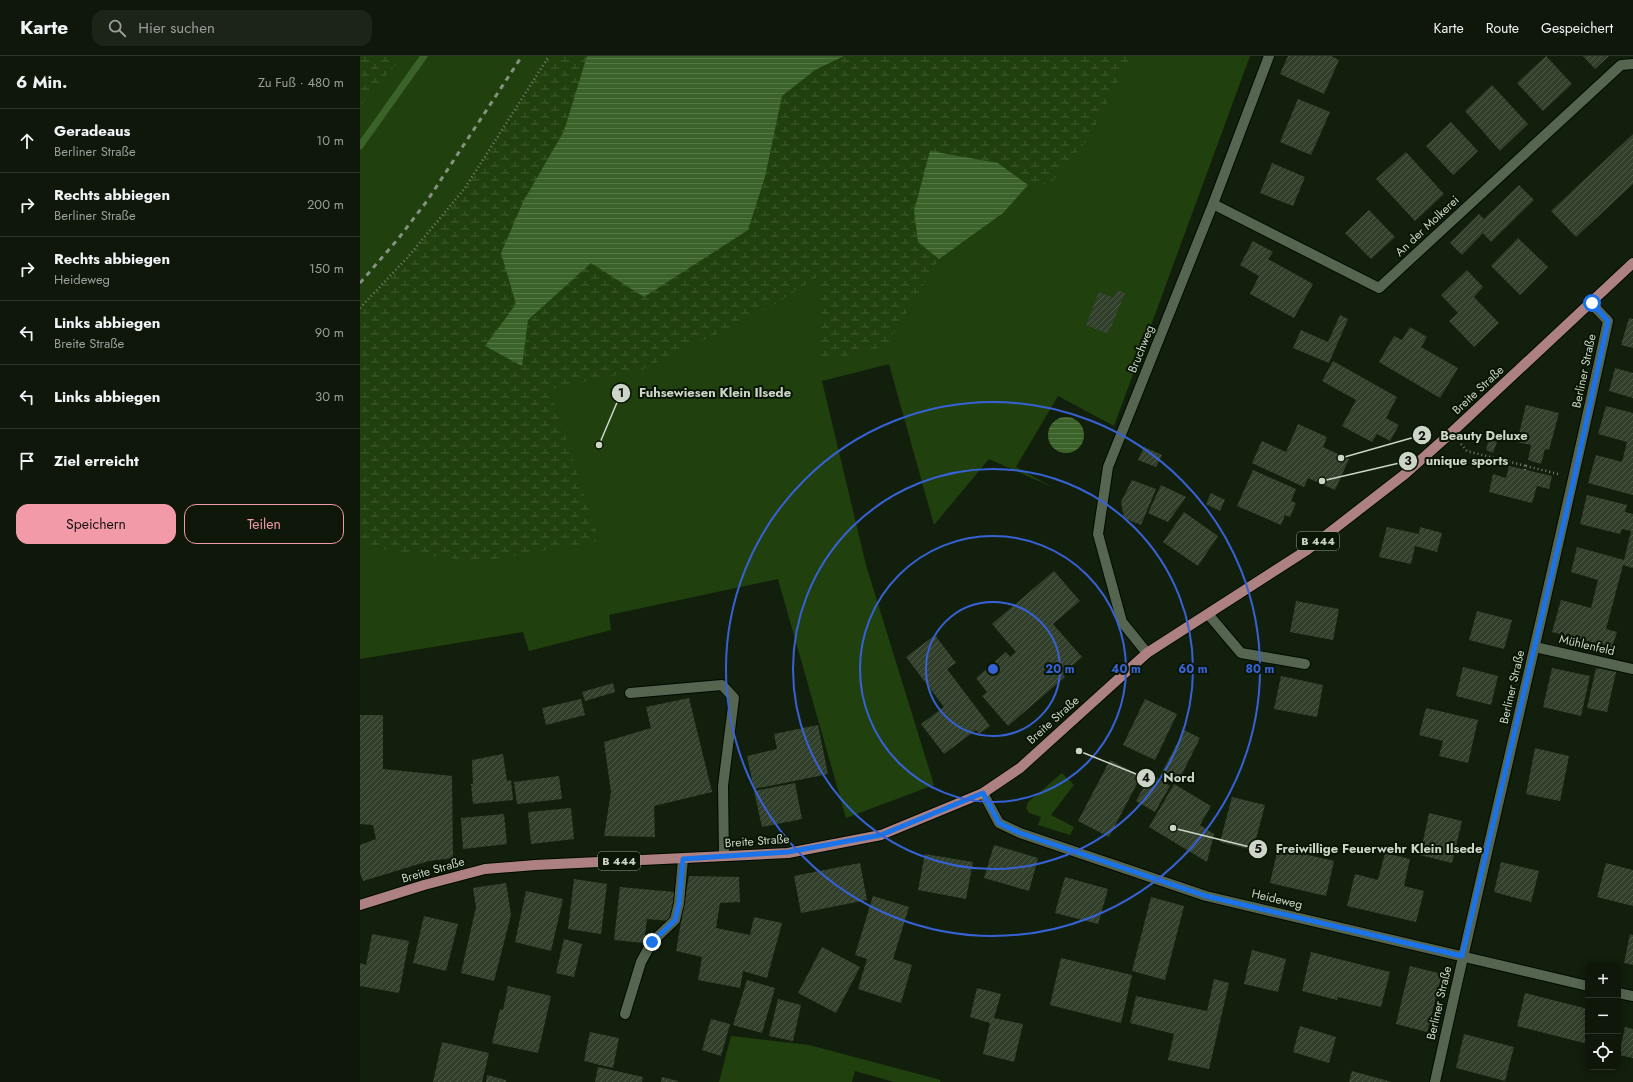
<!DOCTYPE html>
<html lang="de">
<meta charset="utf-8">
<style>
body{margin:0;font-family:Jost,sans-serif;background:#1c2418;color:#f1f3f6}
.controls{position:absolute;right:12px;bottom:12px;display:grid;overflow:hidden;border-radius:8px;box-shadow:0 2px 10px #0003}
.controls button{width:36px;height:36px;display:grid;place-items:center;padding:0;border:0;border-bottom:1px solid #2e362b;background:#0e170a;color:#f1f3f6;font:20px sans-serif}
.stop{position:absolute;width:12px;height:12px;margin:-9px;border:3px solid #1a73e8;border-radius:50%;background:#fff}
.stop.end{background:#1a73e8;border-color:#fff;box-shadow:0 1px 4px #0008}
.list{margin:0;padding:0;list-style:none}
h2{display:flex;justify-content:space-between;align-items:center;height:52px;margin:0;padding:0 16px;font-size:17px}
h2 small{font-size:13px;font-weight:400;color:#9b9f9c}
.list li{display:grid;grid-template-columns:26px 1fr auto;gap:12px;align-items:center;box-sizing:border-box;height:64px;padding:0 16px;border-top:1px solid #2e362b}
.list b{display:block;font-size:15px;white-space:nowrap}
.list p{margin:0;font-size:13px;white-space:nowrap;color:#9b9f9c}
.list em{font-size:13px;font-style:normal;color:#9b9f9c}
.actions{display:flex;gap:8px;padding:12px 16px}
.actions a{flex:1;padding:9px 0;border:1px solid #f39aa9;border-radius:12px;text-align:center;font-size:14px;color:#f39aa9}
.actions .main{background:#f39aa9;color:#111}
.icon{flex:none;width:22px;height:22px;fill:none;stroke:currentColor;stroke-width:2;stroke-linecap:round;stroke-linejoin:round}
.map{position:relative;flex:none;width:1273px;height:1026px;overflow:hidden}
header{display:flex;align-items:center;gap:24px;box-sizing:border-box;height:56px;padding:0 20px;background:#0e170a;border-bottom:1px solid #2e362b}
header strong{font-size:19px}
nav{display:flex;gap:22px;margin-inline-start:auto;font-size:14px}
.search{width:280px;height:36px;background:#1c2418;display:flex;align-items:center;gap:10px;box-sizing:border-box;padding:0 14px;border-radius:12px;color:#9b9f9c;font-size:15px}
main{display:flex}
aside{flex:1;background:#0e170a}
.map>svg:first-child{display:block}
.green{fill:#20400e}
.wetland{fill:url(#wetland-marsh)}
.water{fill:url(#water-rules)}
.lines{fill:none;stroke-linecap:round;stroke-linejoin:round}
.stream{stroke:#3b6228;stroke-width:7}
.building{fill:url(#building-hatch)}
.service-casing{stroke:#010900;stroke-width:12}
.minor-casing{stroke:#010900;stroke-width:12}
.primary-casing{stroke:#010900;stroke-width:12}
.path{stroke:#758071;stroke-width:2.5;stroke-dasharray:1 3;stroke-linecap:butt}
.service{stroke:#566550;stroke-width:10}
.minor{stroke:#566550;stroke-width:10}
.primary{stroke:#ad8181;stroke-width:10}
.rail{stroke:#869182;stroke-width:3;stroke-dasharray:5 5;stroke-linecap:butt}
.route{stroke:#1a73e8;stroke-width:5}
.ring{fill:none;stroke:#3762d6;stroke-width:2}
.labels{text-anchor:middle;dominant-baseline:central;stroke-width:4;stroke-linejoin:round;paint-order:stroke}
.shield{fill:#091605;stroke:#929c8e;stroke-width:1}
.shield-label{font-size:11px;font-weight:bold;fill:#ccd5c8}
.street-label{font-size:12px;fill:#ccd5c8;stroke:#091605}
.centre{fill:#3762d6;stroke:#091605;stroke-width:2}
.ring-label{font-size:12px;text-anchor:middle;font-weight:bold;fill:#3762d6;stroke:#091605;stroke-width:4;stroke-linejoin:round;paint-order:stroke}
.leader{fill:none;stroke:#ccd5c8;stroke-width:1.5}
.callout-dot{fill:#ccd5c8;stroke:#091605;stroke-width:1.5}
.mark-label{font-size:12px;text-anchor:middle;font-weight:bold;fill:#111}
.callout-label{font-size:13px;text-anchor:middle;font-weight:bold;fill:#ccd5c8;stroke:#091605;stroke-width:4;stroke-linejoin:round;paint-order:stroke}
</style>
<header>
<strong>Karte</strong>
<div class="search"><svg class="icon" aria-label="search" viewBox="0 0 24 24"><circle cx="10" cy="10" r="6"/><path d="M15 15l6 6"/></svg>Hier suchen</div>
<nav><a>Karte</a><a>Route</a><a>Gespeichert</a></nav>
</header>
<main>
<aside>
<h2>6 Min.<small>Zu Fuß · 480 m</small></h2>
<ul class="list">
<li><svg class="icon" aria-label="ahead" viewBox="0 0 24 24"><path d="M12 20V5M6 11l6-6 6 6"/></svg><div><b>Geradeaus</b><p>Berliner Straße</p></div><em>10 m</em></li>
<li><svg class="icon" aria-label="right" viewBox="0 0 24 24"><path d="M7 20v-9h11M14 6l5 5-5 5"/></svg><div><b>Rechts abbiegen</b><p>Berliner Straße</p></div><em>200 m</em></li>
<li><svg class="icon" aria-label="right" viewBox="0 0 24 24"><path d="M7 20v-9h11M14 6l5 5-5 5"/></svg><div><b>Rechts abbiegen</b><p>Heideweg</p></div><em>150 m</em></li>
<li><svg class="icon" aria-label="left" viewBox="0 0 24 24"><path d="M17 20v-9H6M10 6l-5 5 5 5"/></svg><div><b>Links abbiegen</b><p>Breite Straße</p></div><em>90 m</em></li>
<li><svg class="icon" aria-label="left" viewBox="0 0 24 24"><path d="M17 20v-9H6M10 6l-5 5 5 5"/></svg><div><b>Links abbiegen</b></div><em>30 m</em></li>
<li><svg class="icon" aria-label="arrive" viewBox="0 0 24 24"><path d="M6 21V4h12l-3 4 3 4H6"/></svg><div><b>Ziel erreicht</b></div></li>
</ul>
<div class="actions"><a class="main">Speichern</a><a>Teilen</a></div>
</aside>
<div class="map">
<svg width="1273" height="1026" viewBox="0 0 1273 1026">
<defs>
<pattern id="wetland-marsh" width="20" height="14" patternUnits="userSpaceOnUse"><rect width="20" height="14" fill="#20400e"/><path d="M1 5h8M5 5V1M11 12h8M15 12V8" fill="none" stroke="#3f5b30"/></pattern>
<pattern id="water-rules" width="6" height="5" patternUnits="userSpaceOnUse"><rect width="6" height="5" fill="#3b6228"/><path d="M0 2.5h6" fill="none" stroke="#567846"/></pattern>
<pattern id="building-hatch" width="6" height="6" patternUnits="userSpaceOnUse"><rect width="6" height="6" fill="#313f2b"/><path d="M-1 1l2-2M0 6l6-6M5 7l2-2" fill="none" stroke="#4e5a48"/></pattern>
</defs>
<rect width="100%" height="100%" fill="#121f0d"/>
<!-- green -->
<path class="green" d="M0 0H890L754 370 698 340 656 411 694 432 629 403 574 469 529 308 462 325 506 509 574 729 486 762 418 523 249 559 251 574 169 595 163 576 0 603Z
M702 717 714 729 691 759 714 771 710 779 678 769 681 761 669 757 666 752 668 746Z
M371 980 449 989 581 1024 580 1026H534L495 1015 492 1026H359Z"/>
<!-- wetland -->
<path class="wetland" d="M0 0H43L0 50Z
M189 0H771L729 82 690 128 668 129 643 157 579 203 526 290 461 306 459 220 399 258 281 314 190 333 239 485 117 506 0 490V254L47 202 105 133Z"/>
<!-- water -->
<path class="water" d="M227 0H484L455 14 422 40 405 121 388 174 284 241 231 207 168 264 162 310 125 290 156 248 141 197 163 146 204 75Z
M570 95 638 107 668 129 643 157 579 203 558 186 554 155Z
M688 379a18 18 0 1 1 36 0a18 18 0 1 1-36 0Z"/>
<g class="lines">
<!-- stream -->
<path class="stream" d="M0 90 64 0"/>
</g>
<!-- building -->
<path class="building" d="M928 0H971L979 4 964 38 920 18Z
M1186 0 1212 28 1183 55 1157 27Z
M1223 0H1249L1235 13Z
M1132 29 1168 68 1140 95 1105 55Z
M938 43 970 56 951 99 920 86Z
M1091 66 1118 95 1093 119 1066 90Z
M1273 78V128L1216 181 1191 155Z
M1046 96 1084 138 1055 165 1016 123Z
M912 107 945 121 933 150 900 137Z
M1159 129 1174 144 1131 186 1123 177 1102 199 1090 187 1119 158 1124 163Z
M1009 154 1035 181 1011 203 985 177Z
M1158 182 1188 211 1160 239 1131 210Z
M893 185 913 196 908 203 953 228 934 262 890 238 899 220 880 209Z
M1107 214 1123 231 1114 241 1139 267 1114 291 1089 265 1098 257 1081 239Z
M757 234 765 237 748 278 726 269 739 236 754 242Z
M980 259 988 263 969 307 933 292 941 274 968 286Z
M1269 262 1273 263V292L1261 289Z
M1050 271 1067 281 1061 291 1098 312 1080 342 1019 306 1034 280 1042 284Z
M973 305 1037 341 1026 362 1039 369 1030 385 1017 378 1012 386 982 370 996 344 962 325Z
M1255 312 1273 317V342L1249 335Z
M1166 349 1199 357 1189 394 1185 393 1181 408 1168 404 1171 389 1157 386Z
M1246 350 1273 357V439L1228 427 1236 399 1262 406 1267 386 1238 378Z
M938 368 967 381 963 391 989 403 975 434 948 422 944 431 892 407 902 385 926 396Z
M1129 383 1137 386 1133 397 1126 394Z
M784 391 802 399 796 411 778 404Z
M1149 410 1192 420 1189 433 1177 430 1172 447 1129 436 1133 418 1146 422Z
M893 414 936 433 931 445 936 447 930 461 925 459 921 469 877 450Z
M772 424 796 433 781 469 764 462 761 446Z
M801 429 826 441 808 466 788 457Z
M851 437 865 444 860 455 846 448Z
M1227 439 1267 449 1265 456 1273 458V512L1263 509 1246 573 1257 576 1252 591 1192 576 1201 544 1231 552 1238 524 1211 516 1217 491 1264 504 1271 475 1262 473 1260 478 1220 468Z
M824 456 858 480 838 510 803 486Z
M1027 471 1059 478 1060 471 1082 477 1077 496 1055 490 1051 508 1019 501Z
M694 515 720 545 693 568 722 601 703 618 705 621 648 670 622 640 627 636 616 622 646 596 650 601 656 596 632 568Z
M936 545 979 553 973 584 930 576Z
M1117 555 1152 564 1144 593 1109 584Z
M575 579 596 607 587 613 630 670 619 678 616 674 584 698 561 668 584 651 546 601Z
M1103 611 1138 620 1131 649 1096 640Z
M1192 612 1230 620 1221 660 1183 651Z
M1236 612 1256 616 1247 656 1227 652Z
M921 620 963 629 957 661 914 653Z
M253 627 255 636 225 645 222 636Z
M329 642 352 736 294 750 295 781 244 780 251 736 244 686 291 672 286 651Z
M221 643 225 659 186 669 182 652Z
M785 643 817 658 795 704 763 689Z
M1066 652 1118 664 1108 707 1079 700 1083 685 1059 679Z
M0 659H23V713L92 720 93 802 69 805 3 825 0 817V789L16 783 13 769 0 768Z
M458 669 468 718 394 733 387 700 417 693 414 678Z
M824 674 840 682 817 728 800 720Z
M1175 692 1209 700 1200 745 1166 738Z
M143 698 147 725 151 724 153 744 113 748 111 728H113L112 704Z
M750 704 781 720 749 781 718 765Z
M791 718 810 730 795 756 776 745Z
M199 720 202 743 157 748 154 726Z
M435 727 442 763 402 771 394 735Z
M814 728 851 750 840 769 854 778 847 806 789 771Z
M872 741 905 749 893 794 860 786Z
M211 752 214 783 171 788 168 756Z
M1069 757 1102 765 1092 807 1060 799Z
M144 758 147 788 103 793 101 762Z
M634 789 678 802 669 835 624 822Z
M918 792 974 805 966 840 910 827Z
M1025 797 1050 803 1044 830 1064 835 1056 866 987 850 995 818 1018 824Z
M565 798 613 806 606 843 558 834Z
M1141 806 1179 815 1171 846 1134 836Z
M500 807 507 844 441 857 434 820Z
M1246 807 1273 814V850L1237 841Z
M329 820 379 821 380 846 360 847 356 872 390 879 394 861 422 867 407 922 383 915 380 932 338 924 342 901 316 895Z
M705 821 748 833 738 868 695 857Z
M214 823 247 828 241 878 208 873Z
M146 827 151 859 134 925 101 917 116 851 113 832Z
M260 831 315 836 311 865 287 863 284 887 254 884Z
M166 835 203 843 191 895 155 886Z
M513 840 549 851 533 903 552 909 541 947 498 933 507 903 495 899Z
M791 841 824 850 805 924 772 915Z
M64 860 98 868 86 915 53 907Z
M12 878 49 885 39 937 0 930V907L6 909Z
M1270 878 1273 879V909L1264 907Z
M204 883 222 888 214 921 196 917Z
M462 891 500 911 476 957 438 937Z
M892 894 926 903 918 936 884 928Z
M951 896 1030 916 1021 951 978 941 977 944 942 935Z
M701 902 772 919 761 967 690 949Z
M1050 910 1082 918 1067 976 1036 968Z
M854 923 869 927 849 1013 808 1004 814 978 770 967 776 940 847 955Z
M387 924 415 932 402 977 373 969Z
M148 930 191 940 178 997 132 987 140 953 143 954Z
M617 932 641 938 634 962 663 968 654 1006 623 998 630 967 610 961Z
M1165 937 1228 953V988L1157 970Z
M418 943 441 949 433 985 409 980Z
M351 963 370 968 361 1000 342 994Z
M940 970 976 981 969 1007 933 996Z
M1265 971 1273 973V1002L1259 999Z
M230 976 259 982 253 1012 224 1005Z
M1104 978 1154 991 1145 1025 1096 1012Z
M82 986 129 997 122 1026H73Z
M238 1011 283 1021 282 1026H235Z
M992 1015 1032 1026H989Z
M127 1019 146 1024V1026H126Z
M302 1021 318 1025V1026H301Z"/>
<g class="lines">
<!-- service casing -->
<g class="service-casing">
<path id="service" d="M848 558 881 597 945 608
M270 637 362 629 374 642 363 730 364 800
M265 958 281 906 292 886 315 864 319 847 323 803"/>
</g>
<!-- minor casing -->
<g class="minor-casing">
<path id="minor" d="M853 148 1019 232 1261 9 1273 8
M1175 591 1273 613
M787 597 762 566 738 478 748 411 853 148 909 0
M623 737 639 767 660 777 846 840 1228 930
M1258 937 1273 940
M1075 1026C1131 772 1193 520 1248 265L1231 247"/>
</g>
<!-- primary casing -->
<g class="primary-casing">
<path id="primary" d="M0 849 64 829 125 813 175 809 428 797 521 779 623 737 660 712 787 597 947 494 1045 418 1091 377 1273 207"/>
</g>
<!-- path -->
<path class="path" d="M0 252 47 202 105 132 189 0
M1101 388 1107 395 1166 410
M1165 414 1166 410 1198 418"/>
<!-- service -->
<use href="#service" class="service"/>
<!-- minor -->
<use href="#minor" class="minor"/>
<!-- primary -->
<use href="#primary" class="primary"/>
<!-- rail -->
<path class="rail" d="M0 227 38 183 67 145 162 0"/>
</g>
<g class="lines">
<!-- route -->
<path class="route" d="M292 886 315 864 319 847 323 803 428 796 521 779 623 737 639 767 660 777 846 840 1102 900 1213 427 1248 265 1232 247"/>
</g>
<!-- distance rings -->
<g class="ring">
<circle cx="633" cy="613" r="67"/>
<circle cx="633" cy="613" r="133"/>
<circle cx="633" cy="613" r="200"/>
<circle cx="633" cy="613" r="267"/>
</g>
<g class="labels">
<!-- shield labels -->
<g class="shield">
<rect x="937" y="476" width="42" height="18" rx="3"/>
<rect x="238" y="796" width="42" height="18" rx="3"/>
</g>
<g class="shield-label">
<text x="958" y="485">B 444</text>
<text x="259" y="805">B 444</text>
</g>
<!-- street labels -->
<g class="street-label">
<text transform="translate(1067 170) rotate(-43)">An der Molkerei</text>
<text transform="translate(781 293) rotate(-68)">Bruchweg</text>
<text transform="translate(1224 315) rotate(-78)">Berliner Straße</text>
<text transform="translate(1118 334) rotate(-43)">Breite Straße</text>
<text transform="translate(1227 589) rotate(13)">Mühlenfeld</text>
<text transform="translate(1152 631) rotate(-77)">Berliner Straße</text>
<text transform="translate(693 664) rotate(-42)">Breite Straße</text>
<text transform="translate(397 785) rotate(-4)">Breite Straße</text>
<text transform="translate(73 814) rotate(-16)">Breite Straße</text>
<text transform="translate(917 843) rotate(13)">Heideweg</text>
<text transform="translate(1079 947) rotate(-77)">Berliner Straße</text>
</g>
</g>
<circle cx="633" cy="613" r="6" class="centre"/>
<g class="ring-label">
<text x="700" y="617">20 m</text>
<text x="766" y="617">40 m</text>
<text x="833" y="617">60 m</text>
<text x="900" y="617">80 m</text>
</g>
<!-- callouts -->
<path class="leader" d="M239 389L261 337M981 402L1062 379M962 425L1048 405M719 695L786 722M813 772L898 793"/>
<g class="callout-dot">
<circle cx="239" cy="389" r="4"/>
<circle cx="981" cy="402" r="4"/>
<circle cx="962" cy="425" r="4"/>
<circle cx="719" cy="695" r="4"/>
<circle cx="813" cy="772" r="4"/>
<circle cx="261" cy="337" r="10"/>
<circle cx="1062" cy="379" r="10"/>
<circle cx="1048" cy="405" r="10"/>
<circle cx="786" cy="722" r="10"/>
<circle cx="898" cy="793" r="10"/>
</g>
<g class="mark-label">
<text x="261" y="341">1</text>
<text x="1062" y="384">2</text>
<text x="1048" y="409">3</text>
<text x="786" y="726">4</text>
<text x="898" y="797">5</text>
</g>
<g class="callout-label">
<text x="355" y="341">Fuhsewiesen Klein Ilsede</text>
<text x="1124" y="384">Beauty Deluxe</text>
<text x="1107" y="409">unique sports</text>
<text x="819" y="726">Nord</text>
<text x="1019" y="797">Freiwillige Feuerwehr Klein Ilsede</text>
</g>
</svg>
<div class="controls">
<button>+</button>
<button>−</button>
<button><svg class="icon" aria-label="locate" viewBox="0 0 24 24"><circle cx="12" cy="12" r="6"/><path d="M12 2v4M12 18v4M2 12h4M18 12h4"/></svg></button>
</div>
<div class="stop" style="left:1232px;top:247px"></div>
<div class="stop end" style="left:292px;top:886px"></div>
</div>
</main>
